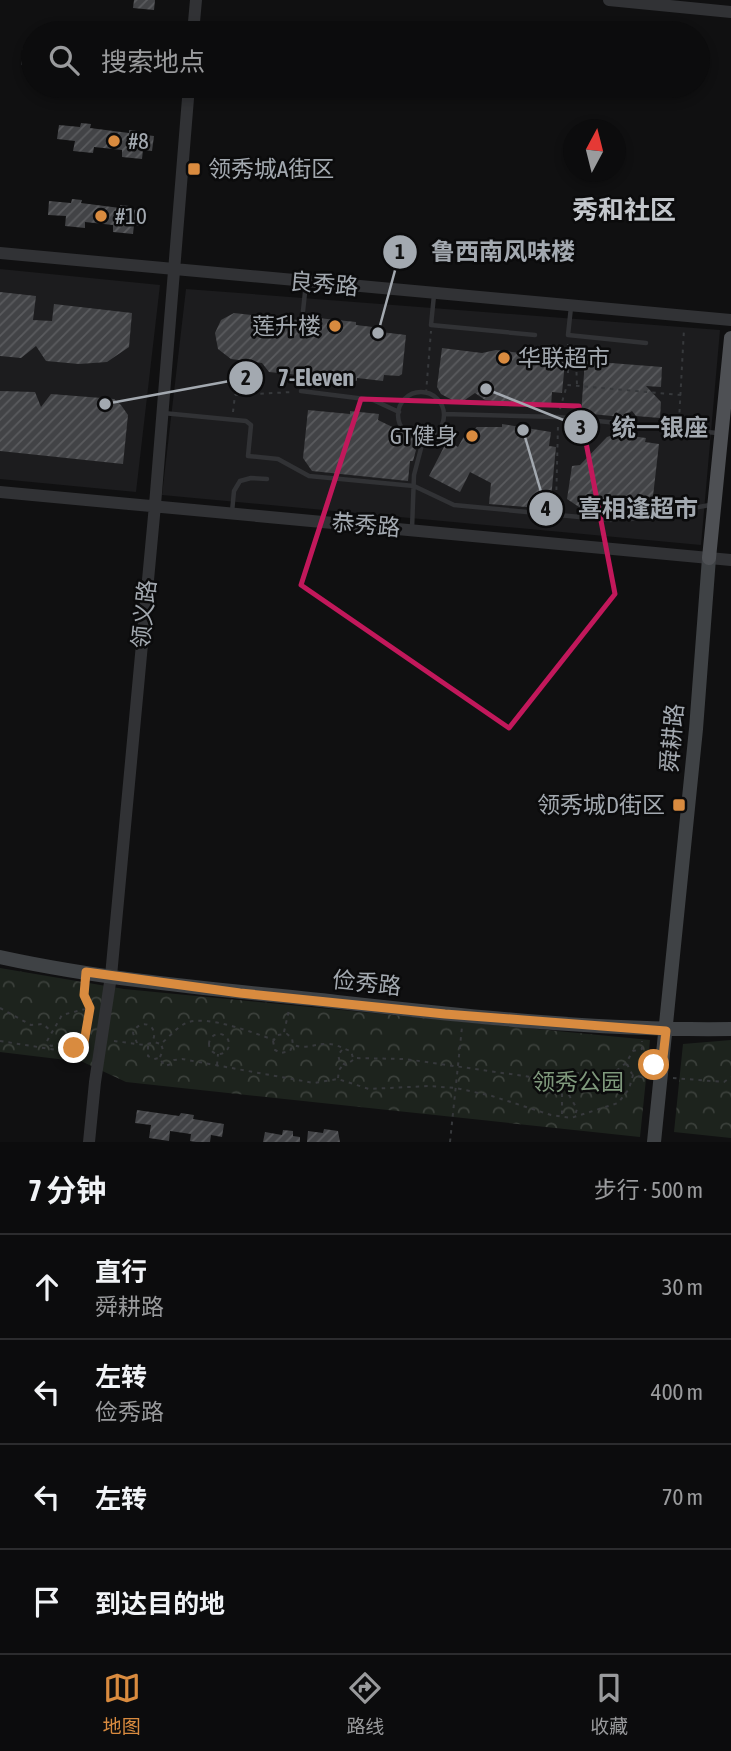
<!DOCTYPE html>
<html lang="zh">
<meta charset="utf-8">
<style>
body{margin:0;font-family:"Asap Condensed","Noto Sans SC",sans-serif;background:#1a1a1b;color:#f1f3f6}
.compass{position:absolute;left:563px;top:119px;width:63px;height:63px;border-radius:50%;background:#0c0c0d;box-shadow:0 4px 10px #0003;rotate:7deg}
.stop{position:absolute;width:21px;height:21px;margin:-16px;border:5px solid #d98b3f;border-radius:50%;background:#fff}
.stop.end{background:#d98b3f;border-color:#fff;box-shadow:0 2px 7px #0008}
.list{margin:0;padding:0;list-style:none}
h2{display:flex;justify-content:space-between;align-items:center;height:91px;margin:0;padding:0 28px;font-size:30px}
h2 small{font-size:23px;font-weight:400;color:#9a9b9d}
.list li{display:grid;grid-template-columns:46px 1fr auto;gap:21px;align-items:center;box-sizing:border-box;height:105px;padding:0 28px;border-top:2px solid #2c2c2e}
.list b{display:block;font-size:26px;white-space:nowrap}
.list p{margin:0;font-size:23px;white-space:nowrap;color:#9a9b9d}
.list em{font-size:23px;font-style:normal;color:#9a9b9d}
.icon{flex:none;width:38px;height:38px;fill:none;stroke:currentColor;stroke-width:2;stroke-linecap:round;stroke-linejoin:round}
.map{position:relative;flex:none;width:731px;height:1142px;overflow:hidden}
.search{position:absolute;background:#0c0c0d;box-shadow:0 4px 10px #0003;left:21px;right:21px;top:21px;height:77px;display:flex;align-items:center;gap:18px;box-sizing:border-box;padding:0 24px;border-radius:38px;color:#9a9b9d;font-size:26px}
.sheet{height:511px;background:#0c0c0d}
nav{display:flex;justify-content:space-around;align-items:center;box-sizing:border-box;height:98px;border-top:2px solid #2c2c2e;background:#0c0c0d;font-size:19px;color:#9a9b9d}
nav a{display:grid;justify-items:center;gap:4px}
nav .on{color:#d98b3f}
.map>svg:first-child{display:block}
.built{fill:#1c1c1e}
.park{fill:url(#park-crowns)}
.building{fill:url(#building-hatch)}
.lines{fill:none;stroke-linecap:round;stroke-linejoin:round}
.path{stroke:#37393c;stroke-width:2;stroke-dasharray:3.5 5;stroke-linecap:butt}
.service{stroke:#313235;stroke-width:4.5}
.tertiary{stroke:#313235;stroke-width:12}
.secondary{stroke:#3f4245;stroke-width:14}
.primary{stroke:#4e5054;stroke-width:14}
.route{stroke:#d98b3f;stroke-width:9}
.marked{fill:none;stroke:#c2185b;stroke-width:5;stroke-linejoin:round}
.poi-dot{fill:#d98b3f;stroke:#0b0b0c;stroke-width:2.5}
.labels{text-anchor:middle;dominant-baseline:central;stroke-width:5;stroke-linejoin:round;paint-order:stroke}
.poi-label{font-size:23px;fill:#a3a9b0;stroke:#0b0b0c;text-anchor:start}
.street-label{font-size:23px;fill:#a3a9b0;stroke:#0b0b0c}
.park-label{font-size:23px;fill:#7f997c;stroke:#0b0b0c}
.quarter-label{font-size:26px;font-weight:bold;fill:#c3c7cc;stroke:#0b0b0c}
.leader{fill:none;stroke:#a3a9b0;stroke-width:2.5}
.callout-dot{fill:#a3a9b0;stroke:#0b0b0c;stroke-width:2.5}
.mark-label{font-size:21px;text-anchor:middle;font-weight:bold;fill:#111}
.callout-label{font-size:24px;text-anchor:middle;font-weight:bold;fill:#a3a9b0;stroke:#0b0b0c;stroke-width:5;stroke-linejoin:round;paint-order:stroke}
</style>
<div class="map">
<svg width="731" height="1142" viewBox="0 0 731 1142">
<defs>
<pattern id="park-crowns" width="20" height="18" patternUnits="userSpaceOnUse" patternTransform="scale(1.75)"><rect width="20" height="18" fill="#1d231d"/><path d="M2 6a3 3 0 1 1 6 0M12 15a3 3 0 1 1 6 0" fill="none" stroke="#3b403b"/></pattern>
<pattern id="building-hatch" width="6" height="6" patternUnits="userSpaceOnUse" patternTransform="scale(1.75)"><rect width="6" height="6" fill="#424346"/><path d="M-1 1l2-2M0 6l6-6M5 7l2-2" fill="none" stroke="#5a5b5e"/></pattern>
</defs>
<rect width="100%" height="100%" fill="#101011"/>
<!-- built -->
<path class="built" d="M0 269 160 285 136 492 0 479Z
M186 289 720 330 701 545 162 495Z"/>
<!-- park -->
<path class="park" d="M0 968 124 989 650 1040 640 1137 126 1082 83 1062 0 1052Z
M731 1040V1138L674 1132 683 1044Z"/>
<!-- building -->
<path class="building" d="M134 0H155L154 10 133 8Z
M23 48 33 49V66L21 65Z
M81 123 91 124 90 128 129 133V130L138 131 137 134 154 136 152 151 143 150 142 159 122 157V150L94 147 93 153 73 151 75 141 57 139 59 125 80 127Z
M72 199 82 200 81 203 120 208V205L129 206 128 209 145 211 144 226 134 225 133 234 113 232V225L85 222V228L65 226 66 216 48 215 49 201 71 203Z
M0 292 36 296 33 320 52 321 54 304 132 313 129 347 107 362 79 364 46 361 36 346 21 358 0 356Z
M234 313 317 322 318 318 356 322V325L381 328V332L406 335 402 374 399 376 384 375 383 381 357 378V381L269 372 262 363 231 359 218 349 215 333 221 320Z
M442 348 482 353 496 350 520 353V357L565 362 562 393 552 392 551 407 485 400 475 393 462 402 454 401 441 394 437 387Z
M585 361 662 367 661 387 646 386 661 402 660 418 636 416 632 411 622 417 581 413Z
M0 391 35 392 41 407 51 394 114 399 121 405 128 415 123 464 0 451Z
M308 410 350 414V411L379 414 378 420 413 437 412 447 416 450 413 461H410L408 481 312 471 303 458Z
M502 424 551 432 549 446 556 447 550 509 489 504 491 483 470 472 460 492 429 476 447 441 458 447 463 438 477 427H502Z
M616 434 646 438 645 442 659 444 652 505 617 512 612 511 611 508 600 506 594 510 579 507 567 499 572 466 580 465 607 437Z
M137 1110 179 1116 181 1113 194 1115 193 1119 224 1124 222 1137 211 1135 210 1142H196L190 1141 191 1134 170 1131 169 1141 149 1138 151 1125 135 1123Z
M324 1129 338 1131 340 1142H307L308 1131 323 1133Z
M283 1130 293 1131V1136L300 1137V1142H263L265 1132 282 1135Z"/>
<g class="lines">
<!-- path -->
<path class="path" d="M571 360H576L577 385
M568 373V343
M426 393 431 331
M560 409 567 385 681 395
M233 412 235 395 293 392
M679 421 684 329
M556 507 558 425
M0 1008 31 1025 43 1024 51 1031
M284 1032 289 1010
M209 1044a10 10 0 1 1 20 0a10 10 0 1 1-20 0Z
M0 1041 82 1054 90 1008 84 995 85 987
M114 1041 144 1045 154 1042 161 1044C168 1038 177 1027 186 1023 206 1014 254 1033 274 1040L277 1035 287 1034 292 1038 293 1045C308 1050 314 1043 328 1044 337 1044 343 1049 351 1051L353 1058 405 1059 552 1080 579 1073 611 1075 626 1063 633 1051 642 1049V1041
M273 1041 275 1050 281 1053 290 1051 293 1045
M137 1043 133 1033C140 1016 161 1026 152 1042
M148 1046V1056L154 1059 159 1058 165 1066 171 1064 174 1060 182 1059 314 1083 338 1079 369 1089 428 1086 456 1088 492 1096 551 1115 571 1118 618 1103 629 1089 633 1075 642 1077 648 1075
M342 1050 338 1055 340 1062 346 1065 353 1060
M75 1051 74 1048 62 1043 51 1046 47 1041 62 1015 89 1008
M160 1057 163 1050 161 1044
M627 1064 632 1074
M217 1065 218 1054
M338 1078 339 1070 344 1064
M567 1078 569 1095 577 1109 575 1115
M673 1078 724 1082 731 1077
M552 1080 562 1092V1116
M450 1142 462 1027"/>
<!-- service -->
<path class="service" d="M434 295 431 325 535 335
M571 307 568 335 646 343
M303 311 306 283
M301 391 373 400 399 412
M398 415a23 23 0 1 1 46 0a23 23 0 1 1-46 0Z
M163 413 246 421 251 425 248 456 278 459 309 476 414 486 454 505 611 520
M444 414 558 417 717 433
M232 512 234 491 240 481 251 478 267 479
M631 519 710 505
M412 529 414 475 424 437"/>
<!-- tertiary -->
<path class="tertiary" d="M609 0 731 12
M193 33 196 0
M0 253 731 320
M0 492 731 560
M89 1142 95 1082 111 976 155 505 189 86"/>
<!-- secondary -->
<path class="secondary" d="M0 957C105 980 213 989 320 1000 456 1015 594 1031 731 1029
M654 1142 696 729 709 558"/>
<!-- primary -->
<path class="primary" d="M709 558 731 338"/>
</g>
<g class="lines">
<!-- route -->
<path class="route" d="M74 1048 76 1053 82 1054 90 1008 84 995 86 972 240 993 445 1014 666 1031 662 1066 654 1065"/>
</g>
<!-- marked area -->
<path class="marked" d="M361 399 579 406 615 594 509 728 301 585Z"/>
<!-- markers -->
<g class="poi-dot">
<circle cx="114" cy="141" r="7"/>
<rect x="187" y="162" width="14" height="14" rx="3.5"/>
<circle cx="101" cy="216" r="7"/>
<circle cx="335" cy="326" r="7"/>
<circle cx="504" cy="358" r="7"/>
<circle cx="472" cy="436" r="7"/>
<rect x="672" y="798" width="14" height="14" rx="3.5"/>
</g>
<g class="labels">
<!-- poi labels -->
<g class="poi-label">
<text x="128" y="141">#8</text>
<text x="208" y="169">领秀城A街区</text>
<text x="115" y="216">#10</text>
<text x="321" y="326" text-anchor="end">莲升楼</text>
<text x="518" y="358">华联超市</text>
<text x="458" y="436" text-anchor="end">GT健身</text>
<text x="665" y="805" text-anchor="end">领秀城D街区</text>
</g>
<!-- street labels -->
<g class="street-label">
<text transform="translate(324 284) rotate(5)">良秀路</text>
<text transform="translate(366 525) rotate(5)">恭秀路</text>
<text transform="translate(144 614) rotate(-84)">领义路</text>
<text transform="translate(672 738) rotate(-85)">舜耕路</text>
<text transform="translate(367 983) rotate(6)">俭秀路</text>
</g>
<!-- park labels -->
<g class="park-label">
<text x="578" y="1082">领秀公园</text>
</g>
<!-- quarter labels -->
<g class="quarter-label">
<text x="624" y="210">秀和社区</text>
</g>
</g>
<!-- callouts -->
<path class="leader" d="M378 333L400 252M105 404L246 378M486 389L581 427M523 430L546 509"/>
<g class="callout-dot">
<circle cx="378" cy="333" r="7"/>
<circle cx="105" cy="404" r="7"/>
<circle cx="486" cy="389" r="7"/>
<circle cx="523" cy="430" r="7"/>
<circle cx="400" cy="252" r="18"/>
<circle cx="246" cy="378" r="18"/>
<circle cx="581" cy="427" r="18"/>
<circle cx="546" cy="509" r="18"/>
</g>
<g class="mark-label">
<text x="400" y="259">1</text>
<text x="246" y="385">2</text>
<text x="581" y="435">3</text>
<text x="546" y="516">4</text>
</g>
<g class="callout-label">
<text x="503" y="260">鲁西南风味楼</text>
<text x="316" y="386">7-Eleven</text>
<text x="660" y="436">统一银座</text>
<text x="638" y="517">喜相逢超市</text>
</g>
</svg>
<svg class="compass" viewBox="-18 -18 36 36"><path d="M0-13l5 13h-10z" fill="#e53935"/><path d="M0 13l5-13h-10z" fill="#9a9b9d"/></svg>
<div class="stop" style="left:654px;top:1065px"></div>
<div class="stop end" style="left:74px;top:1048px"></div>
<div class="search"><svg class="icon" aria-label="search" viewBox="0 0 24 24"><circle cx="10" cy="10" r="6"/><path d="M15 15l6 6"/></svg>搜索地点</div>
</div>
<section class="sheet">
<h2>7 分钟<small>步行 · 500 m</small></h2>
<ul class="list">
<li><svg class="icon" aria-label="ahead" viewBox="0 0 24 24"><path d="M12 20V5M6 11l6-6 6 6"/></svg><div><b>直行</b><p>舜耕路</p></div><em>30 m</em></li>
<li><svg class="icon" aria-label="left" viewBox="0 0 24 24"><path d="M17 20v-9H6M10 6l-5 5 5 5"/></svg><div><b>左转</b><p>俭秀路</p></div><em>400 m</em></li>
<li><svg class="icon" aria-label="left" viewBox="0 0 24 24"><path d="M17 20v-9H6M10 6l-5 5 5 5"/></svg><div><b>左转</b></div><em>70 m</em></li>
<li><svg class="icon" aria-label="arrive" viewBox="0 0 24 24"><path d="M6 21V4h12l-3 4 3 4H6"/></svg><div><b>到达目的地</b></div></li>
</ul>
</section>
<nav>
<a class="on"><svg class="icon" aria-label="map" viewBox="0 0 24 24"><path d="M3 6l6-2 6 2 6-2v14l-6 2-6-2-6 2zM9 4v14M15 6v14"/></svg>地图</a>
<a><svg class="icon" aria-label="directions" viewBox="0 0 24 24"><path d="M12 3l9 9-9 9-9-9zM9 14v-3h6M13 9l2 2-2 2"/></svg>路线</a>
<a><svg class="icon" aria-label="saved" viewBox="0 0 24 24"><path d="M7 4h10v16l-5-4-5 4z"/></svg>收藏</a>
</nav>
